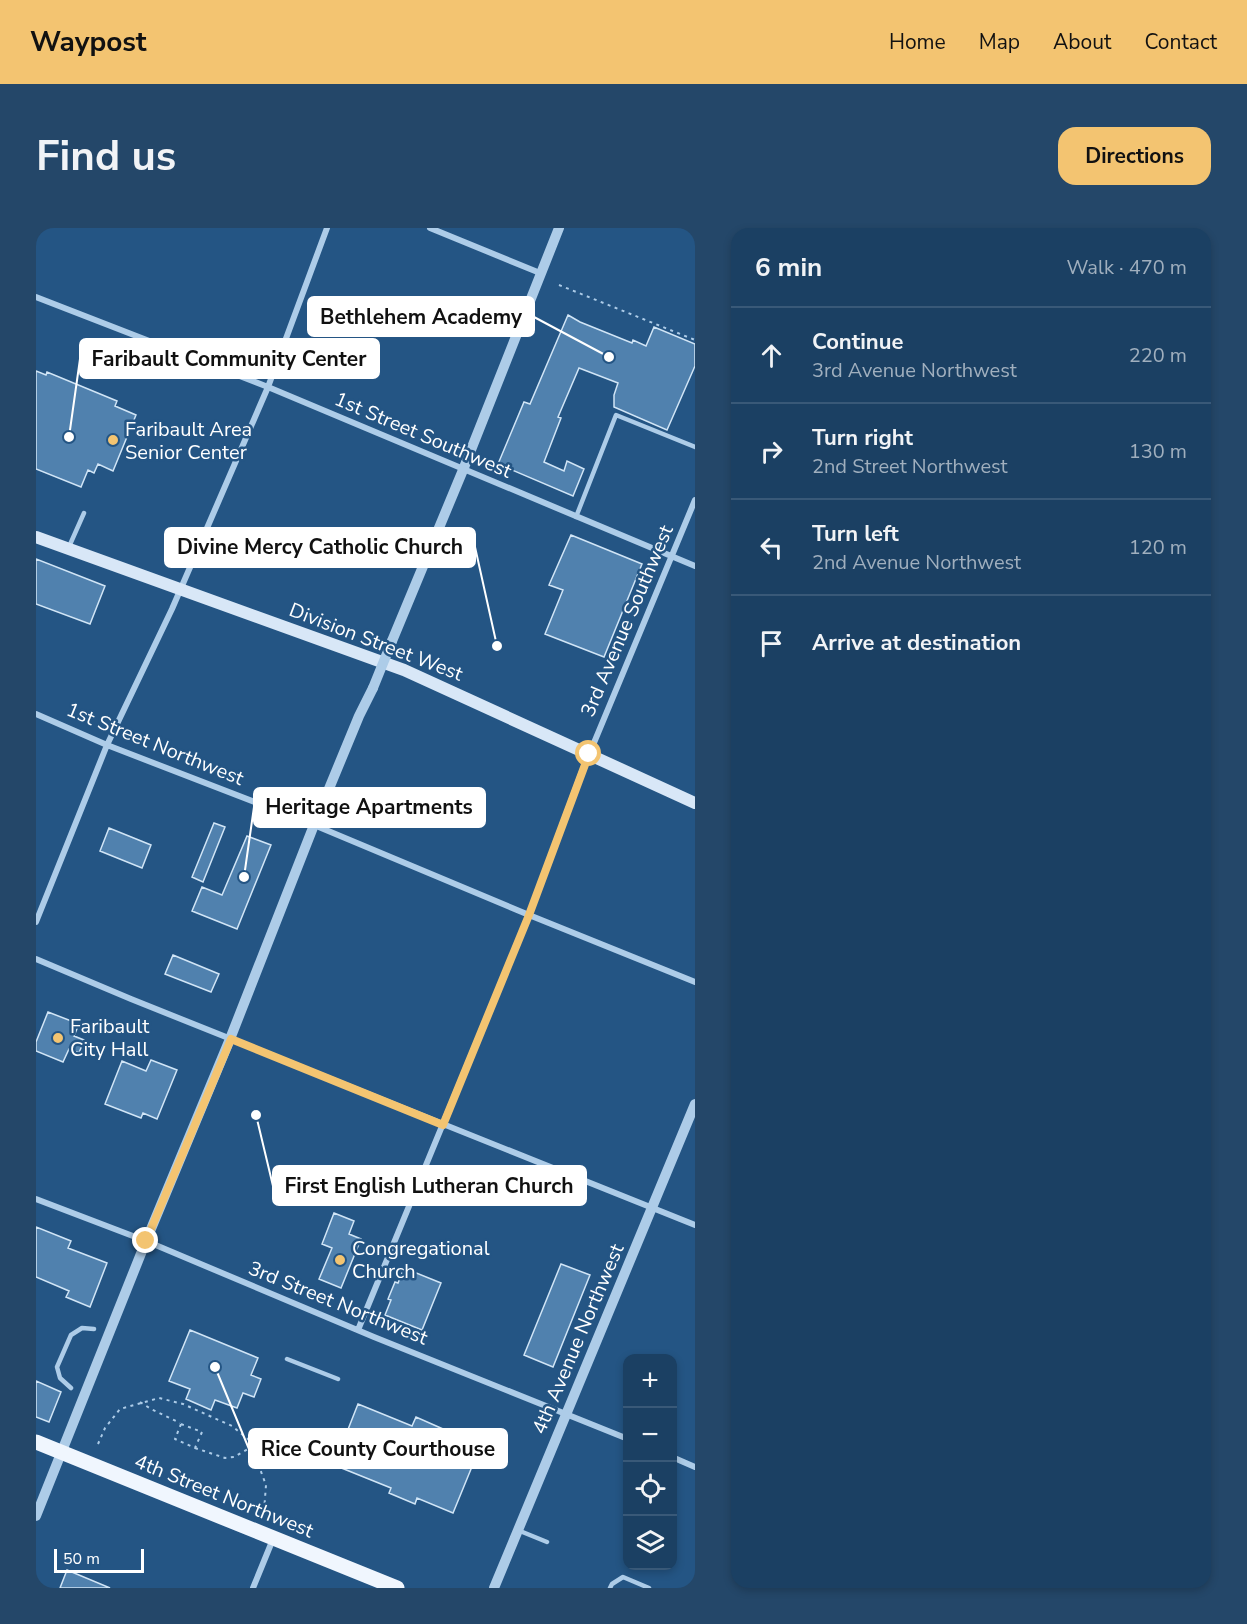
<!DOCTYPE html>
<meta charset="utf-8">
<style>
body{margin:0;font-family:"Nunito Sans",sans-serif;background:#244769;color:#f1f3f6}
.controls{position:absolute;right:18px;bottom:18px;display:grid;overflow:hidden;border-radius:12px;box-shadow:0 3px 9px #0003}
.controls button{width:54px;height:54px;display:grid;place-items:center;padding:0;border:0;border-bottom:2px solid #395978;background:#1b4063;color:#f1f3f6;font:30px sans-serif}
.scale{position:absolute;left:18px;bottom:15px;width:90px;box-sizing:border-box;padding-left:6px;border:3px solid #fff;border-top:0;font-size:16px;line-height:21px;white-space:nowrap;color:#fff;-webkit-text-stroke:4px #245584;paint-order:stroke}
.stop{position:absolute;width:18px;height:18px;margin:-14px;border:4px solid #f3c471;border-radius:50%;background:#fff}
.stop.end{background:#f3c471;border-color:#fff;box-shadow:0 2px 6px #0008}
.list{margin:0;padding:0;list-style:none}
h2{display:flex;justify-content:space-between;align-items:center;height:78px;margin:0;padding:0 24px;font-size:26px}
h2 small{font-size:20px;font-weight:400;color:#a0afbe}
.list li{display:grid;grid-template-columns:39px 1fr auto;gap:18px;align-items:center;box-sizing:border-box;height:96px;padding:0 24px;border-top:2px solid #395978}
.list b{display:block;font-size:22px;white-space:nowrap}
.list p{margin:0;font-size:20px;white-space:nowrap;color:#a0afbe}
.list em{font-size:20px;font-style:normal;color:#a0afbe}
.icon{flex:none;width:33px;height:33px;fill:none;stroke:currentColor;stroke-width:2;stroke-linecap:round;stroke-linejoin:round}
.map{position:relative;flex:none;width:659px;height:1360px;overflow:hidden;border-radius:18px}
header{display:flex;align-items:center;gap:36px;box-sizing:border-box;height:84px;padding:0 30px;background:#f3c471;color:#111}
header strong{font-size:28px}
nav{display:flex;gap:33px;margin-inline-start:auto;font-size:21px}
.intro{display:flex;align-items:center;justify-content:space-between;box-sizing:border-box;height:144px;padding:0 36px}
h1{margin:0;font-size:42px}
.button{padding:15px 27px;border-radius:18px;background:#f3c471;color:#111;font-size:21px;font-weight:700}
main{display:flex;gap:36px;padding:0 36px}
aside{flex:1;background:#1b4063;border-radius:18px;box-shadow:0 3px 9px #0003}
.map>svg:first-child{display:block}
.building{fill:#5081ae;stroke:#d1e5f6;stroke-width:1.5}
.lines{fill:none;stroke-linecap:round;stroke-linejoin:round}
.path{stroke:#adcce8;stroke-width:2;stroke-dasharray:3 4.5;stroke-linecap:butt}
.service{stroke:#adcce8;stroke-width:4.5}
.minor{stroke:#adcce8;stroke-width:6}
.tertiary{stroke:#adcce8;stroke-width:10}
.secondary{stroke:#d8e7f7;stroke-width:12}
.primary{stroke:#f0f6fe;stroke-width:15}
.tertiary-bridge{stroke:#adcce8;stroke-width:10}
.route{stroke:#f3c471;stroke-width:8}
.poi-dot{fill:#f3c471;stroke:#245584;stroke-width:2}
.labels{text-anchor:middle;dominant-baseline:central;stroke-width:5;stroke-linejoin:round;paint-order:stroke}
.poi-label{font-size:20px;fill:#fff;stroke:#245584;text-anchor:start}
.street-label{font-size:20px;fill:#fff;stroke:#245584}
.leader{fill:none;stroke:#fff;stroke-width:2}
.callout-dot{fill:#fff;stroke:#245584;stroke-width:2}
.callout{fill:#fff;stroke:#fff;stroke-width:2}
.callout-label{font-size:21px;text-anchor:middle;font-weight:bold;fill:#111}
</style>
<header>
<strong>Waypost</strong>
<nav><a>Home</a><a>Map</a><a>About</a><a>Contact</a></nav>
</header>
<div class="intro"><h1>Find us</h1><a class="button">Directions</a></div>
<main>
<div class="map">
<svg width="659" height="1360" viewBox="0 0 659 1360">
<rect width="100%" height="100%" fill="#245584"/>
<!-- building -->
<path class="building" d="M532 87 544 94 596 115 597 112 610 118 618 99 659 116V138L631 202 578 179V167L582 155 543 140 522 189 525 190 508 234 528 243 531 233 548 241 537 268 462 236 488 174 494 176Z
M0 143 10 147 11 144 81 173 79 178 100 187 77 243 62 236 58 245 52 242 45 259 0 241Z
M535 307 606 336 568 429 509 406 527 362 513 357Z
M0 331 69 358 54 396 0 376Z
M178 595 189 599 167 654 156 649Z
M73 600 115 617 106 640 64 623Z
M211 608 235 617 201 701 156 683 166 659 186 667Z
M137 727 183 746 175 764 129 746Z
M12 784 43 796 38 808 48 812 43 825 33 821 27 834 0 823V814Z
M115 832 141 842 121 891 107 885 105 890 69 876 86 833 110 843Z
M298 985 318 993 313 1006 325 1011 305 1060 283 1051 296 1020 286 1016Z
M0 999 35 1013 32 1020 71 1035 54 1079 30 1069 33 1063 0 1049Z
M525 1036 554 1047 517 1139 488 1127Z
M368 1040 405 1055 386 1102 349 1087 355 1072 352 1071 359 1054 362 1055Z
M154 1102 222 1130 215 1147 225 1151 218 1169 207 1165 201 1180 179 1172 175 1182 150 1171 154 1161 133 1153Z
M0 1153 25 1164 13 1194 0 1189Z
M322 1176 376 1198 380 1189 407 1201 404 1209 442 1224 417 1285 381 1270 379 1276 353 1265 355 1260 298 1237Z
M31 1342 74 1360H24Z"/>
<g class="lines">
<!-- path -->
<path class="path" d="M523 57 659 112
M104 1174 115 1181 144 1195
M145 1196 166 1204 159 1220 139 1211Z
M62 1216 69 1200 84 1181 123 1170 147 1176 196 1198 219 1217 221 1233 230 1257 228 1283
M159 1220 189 1230 198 1229 219 1217 257 1233"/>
<!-- service -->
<path class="service" d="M540 289 580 187 659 219
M32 321 48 285
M251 1131 302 1151
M35 1160 24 1150 21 1139 35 1107 46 1100 58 1101
M484 1303 511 1314
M574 1360 576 1356 587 1349 613 1360"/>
<!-- minor -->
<path class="minor" d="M394 0 504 45
M0 69 232 159 659 338
M0 486 71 517 278 597 493 687 659 754
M0 694 71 517 136 381 232 159 291 0
M0 731 95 771 659 997
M0 971 110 1013 338 1109 592 1211
M322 1102 493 687 545 546 659 272
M636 1229 659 1239
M217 1360 237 1311"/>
<!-- tertiary -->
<path class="tertiary" d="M356 413 427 242 523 0
M0 1288 110 1013 194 811 278 597 323 488 337 460
M458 1360 659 876"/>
<!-- secondary -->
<path class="secondary" d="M0 309 368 442 659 575"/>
<!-- primary -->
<path class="primary" d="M0 1214 361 1360"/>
<!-- tertiary-bridge -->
<path class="tertiary-bridge" d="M337 460 356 413"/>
</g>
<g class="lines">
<!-- route -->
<path class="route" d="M110 1013 195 811 407 897 493 687 553 526"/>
</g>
<!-- markers -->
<g class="poi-dot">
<circle cx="77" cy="212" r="6"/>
<circle cx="22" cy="810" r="6"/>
<circle cx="304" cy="1032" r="6"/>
</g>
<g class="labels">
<!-- poi labels -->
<g class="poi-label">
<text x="89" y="201">Faribault Area<tspan x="89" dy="23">Senior Center</tspan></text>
<text x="34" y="798">Faribault<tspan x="34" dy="23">City Hall</tspan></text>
<text x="316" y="1020">Congregational<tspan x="316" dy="23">Church</tspan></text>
</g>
<!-- street labels -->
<g class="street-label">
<text transform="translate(387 207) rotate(23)">1st Street Southwest</text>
<text transform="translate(591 393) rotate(-67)">3rd Avenue Southwest</text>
<text transform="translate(340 414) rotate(21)">Division Street West</text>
<text transform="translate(119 516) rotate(22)">1st Street Northwest</text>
<text transform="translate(302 1075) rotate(22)">3rd Street Northwest</text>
<text transform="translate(542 1111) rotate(-67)">4th Avenue Northwest</text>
<text transform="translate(188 1268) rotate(22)">4th Street Northwest</text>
</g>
</g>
<!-- callouts -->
<path class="leader" d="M573 129L498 89M33 209L44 131M461 418L439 319M208 649L218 579M220 887L237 958M179 1139L213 1221"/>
<g class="callout-dot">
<circle cx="573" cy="129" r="6"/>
<circle cx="33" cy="209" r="6"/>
<circle cx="461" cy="418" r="6"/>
<circle cx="208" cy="649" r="6"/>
<circle cx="220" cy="887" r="6"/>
<circle cx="179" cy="1139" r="6"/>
</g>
<g class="callout">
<rect x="272" y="69" width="226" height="39" rx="6"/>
<rect x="44" y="111" width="299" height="39" rx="6"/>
<rect x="129" y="300" width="310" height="39" rx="6"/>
<rect x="218" y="560" width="231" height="39" rx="6"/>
<rect x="237" y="938" width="313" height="39" rx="6"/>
<rect x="213" y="1201" width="258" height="39" rx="6"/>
</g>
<g class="callout-label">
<text x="385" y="96">Bethlehem Academy</text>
<text x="193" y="138">Faribault Community Center</text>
<text x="284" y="326">Divine Mercy Catholic Church</text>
<text x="333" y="586">Heritage Apartments</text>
<text x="393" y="965">First English Lutheran Church</text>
<text x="342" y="1228">Rice County Courthouse</text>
</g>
</svg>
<div class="controls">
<button>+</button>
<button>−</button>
<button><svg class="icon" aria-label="locate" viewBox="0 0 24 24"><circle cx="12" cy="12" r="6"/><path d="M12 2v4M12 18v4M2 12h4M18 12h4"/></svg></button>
<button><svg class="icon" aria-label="layers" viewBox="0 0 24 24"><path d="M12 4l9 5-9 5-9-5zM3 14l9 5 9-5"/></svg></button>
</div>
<div class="scale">50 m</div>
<div class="stop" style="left:553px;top:526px"></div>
<div class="stop end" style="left:110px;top:1013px"></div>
</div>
<aside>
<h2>6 min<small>Walk · 470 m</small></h2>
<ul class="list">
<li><svg class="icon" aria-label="ahead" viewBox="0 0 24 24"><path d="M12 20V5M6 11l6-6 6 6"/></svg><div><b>Continue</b><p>3rd Avenue Northwest</p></div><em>220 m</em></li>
<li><svg class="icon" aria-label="right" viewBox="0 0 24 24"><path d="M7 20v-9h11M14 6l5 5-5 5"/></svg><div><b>Turn right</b><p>2nd Street Northwest</p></div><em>130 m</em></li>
<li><svg class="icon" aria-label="left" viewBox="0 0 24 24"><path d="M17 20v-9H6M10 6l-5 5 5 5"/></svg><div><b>Turn left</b><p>2nd Avenue Northwest</p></div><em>120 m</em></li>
<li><svg class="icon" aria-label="arrive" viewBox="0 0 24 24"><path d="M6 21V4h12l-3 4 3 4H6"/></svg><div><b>Arrive at destination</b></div></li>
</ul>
</aside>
</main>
